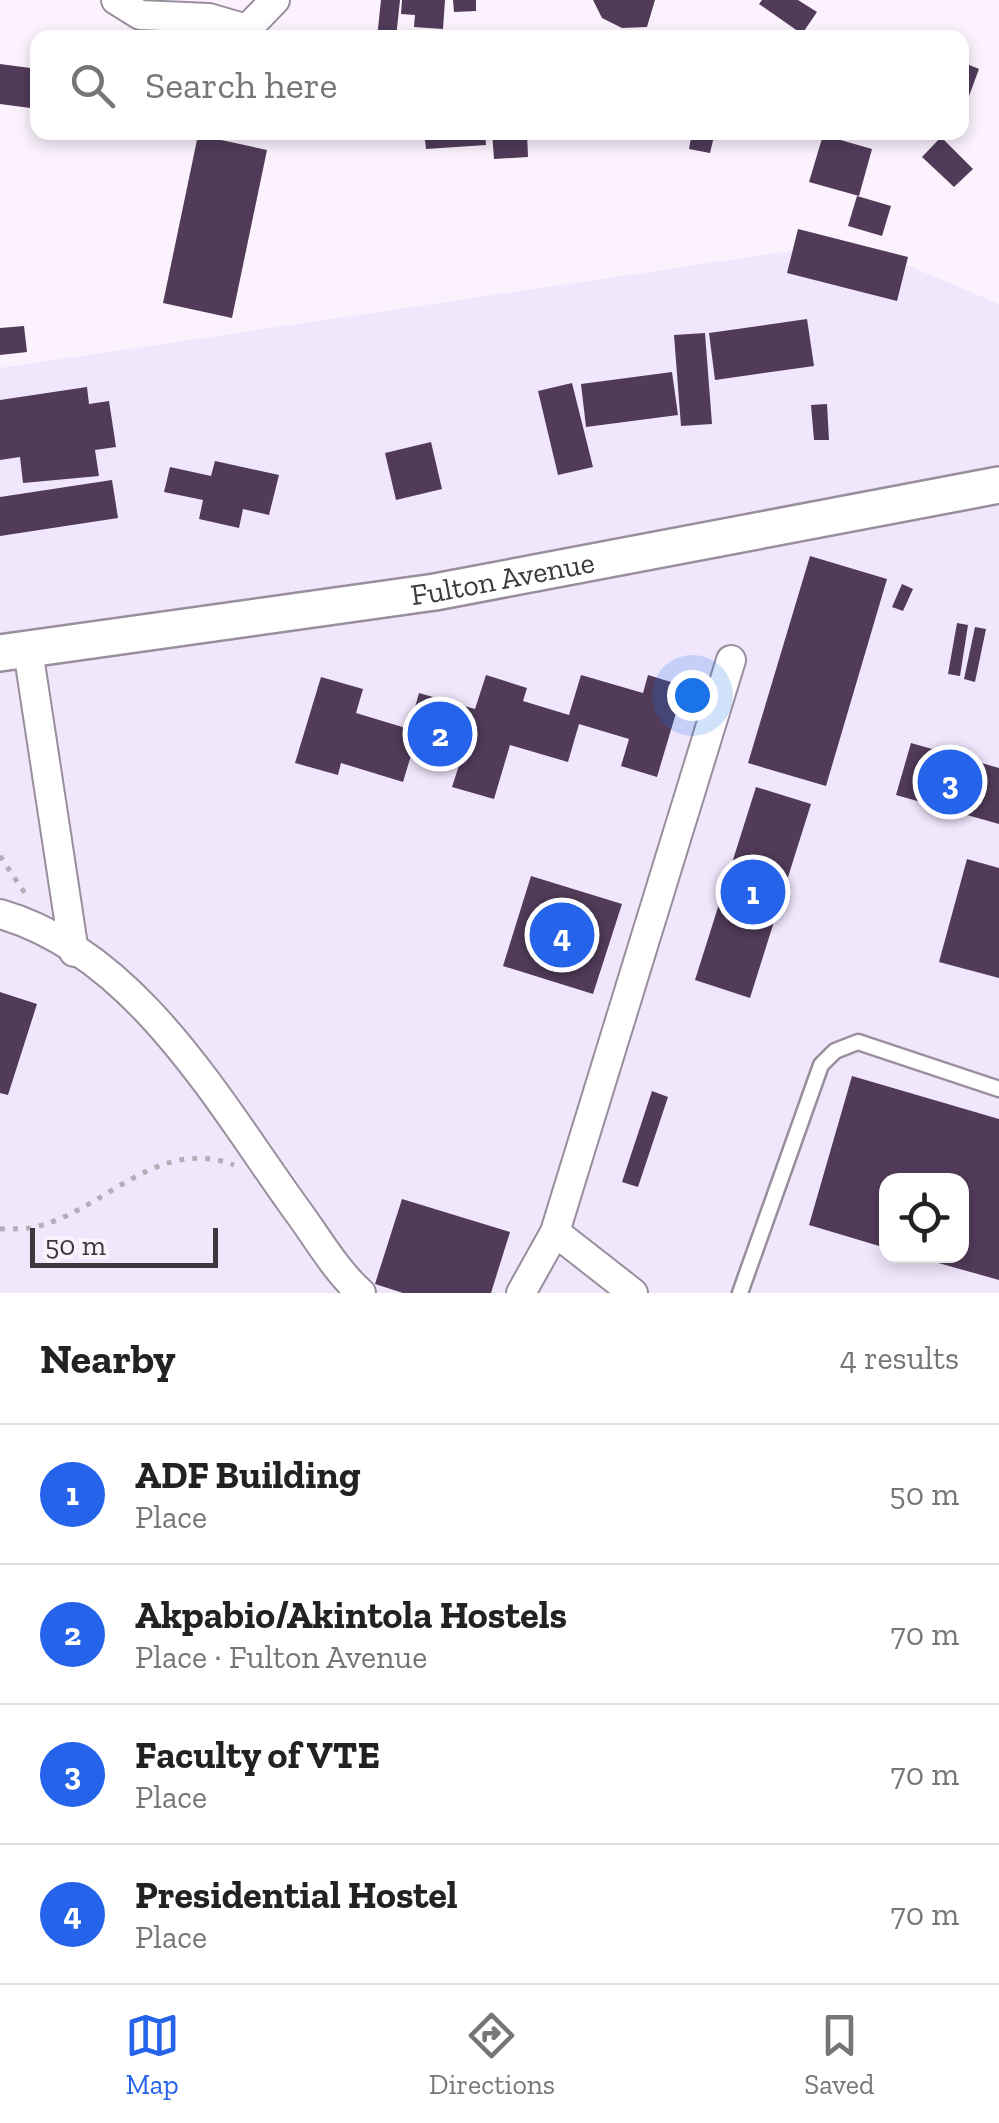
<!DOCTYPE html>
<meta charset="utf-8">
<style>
body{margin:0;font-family:"Zilla Slab",serif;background:#f6f6f6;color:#222}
.controls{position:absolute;right:30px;bottom:30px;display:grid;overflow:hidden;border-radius:20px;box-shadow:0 5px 15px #0003}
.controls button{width:90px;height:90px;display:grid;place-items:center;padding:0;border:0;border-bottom:2px solid #e0e0e0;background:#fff;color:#222;font:50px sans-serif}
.scale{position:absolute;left:30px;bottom:25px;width:188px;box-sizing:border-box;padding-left:10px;border:5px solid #3c383e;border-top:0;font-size:28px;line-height:35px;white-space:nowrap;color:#3c383e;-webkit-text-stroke:8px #fbf2fe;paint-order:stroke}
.you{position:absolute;left:692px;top:695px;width:35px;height:35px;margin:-25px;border:8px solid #fff;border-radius:50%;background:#1a73e8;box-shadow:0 0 0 15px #1a73e833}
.badge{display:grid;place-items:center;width:65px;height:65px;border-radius:50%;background:#2563eb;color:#fff;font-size:32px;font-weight:700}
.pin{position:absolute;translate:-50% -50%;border:5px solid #fff;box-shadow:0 2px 10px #0006}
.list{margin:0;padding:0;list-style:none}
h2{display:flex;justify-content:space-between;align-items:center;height:130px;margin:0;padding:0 40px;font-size:42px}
h2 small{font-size:32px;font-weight:400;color:#767676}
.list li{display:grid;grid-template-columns:65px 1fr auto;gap:30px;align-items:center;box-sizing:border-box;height:140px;padding:0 40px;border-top:2px solid #e0e0e0}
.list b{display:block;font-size:38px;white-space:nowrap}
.list p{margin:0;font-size:32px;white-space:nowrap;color:#767676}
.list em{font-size:32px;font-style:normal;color:#767676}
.icon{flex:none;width:55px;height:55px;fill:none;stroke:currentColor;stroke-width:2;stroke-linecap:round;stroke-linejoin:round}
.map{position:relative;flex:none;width:999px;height:1293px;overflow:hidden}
.search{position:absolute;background:#fff;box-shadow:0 5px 15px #0003;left:30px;right:30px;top:30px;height:110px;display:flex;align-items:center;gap:25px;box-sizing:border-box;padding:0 35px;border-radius:20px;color:#767676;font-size:38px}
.sheet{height:690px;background:#fff}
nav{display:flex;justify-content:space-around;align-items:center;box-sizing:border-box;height:140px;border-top:2px solid #e0e0e0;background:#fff;font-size:28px;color:#767676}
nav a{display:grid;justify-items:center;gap:5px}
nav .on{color:#2563eb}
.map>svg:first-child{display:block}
.education{fill:#f1e7fc;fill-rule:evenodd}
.building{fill:#513b59}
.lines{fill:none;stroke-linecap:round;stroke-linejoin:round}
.service-casing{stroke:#988e9c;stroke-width:19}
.minor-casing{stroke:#988e9c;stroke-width:32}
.tertiary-casing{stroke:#988e9c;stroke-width:40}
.path{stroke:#b5adb7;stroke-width:5;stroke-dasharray:5 8;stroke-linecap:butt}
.service{stroke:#fff;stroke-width:14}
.minor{stroke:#fff;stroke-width:28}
.tertiary{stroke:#fff;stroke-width:35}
.labels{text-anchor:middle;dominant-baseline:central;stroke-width:10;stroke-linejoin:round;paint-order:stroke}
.street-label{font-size:30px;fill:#3c383e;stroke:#fbf2fe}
</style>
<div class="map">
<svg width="999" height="1293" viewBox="0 0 999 1293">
<rect width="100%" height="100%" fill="#fbf2fe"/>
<!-- education -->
<path class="education" d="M852 242 999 304V1293H0V368ZM886 1180H962V1256H886Z"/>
<!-- building -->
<path class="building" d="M381 0H400L396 38H377Z
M402 0H445L443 29 414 27 415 15 401 14Z
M453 0H476V11L454 12Z
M593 0H655L647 27 622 28 602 18Z
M762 0H798L817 12 802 34 759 4Z
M415 30 465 35V38H415Z
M962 62 979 69 962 115Z
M0 64 38 69V109L0 104Z
M424 132H485L486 145 426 149Z
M492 132H527L528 157 494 159Z
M692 132H715L710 153 689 149Z
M198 135 267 150 232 318 163 303Z
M823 135 872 149 859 196 809 182Z
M941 137 973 169 954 187 922 157Z
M857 196 891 206 882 236 848 226Z
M798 229 908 257 897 301 787 273Z
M807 319 814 366 715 380 709 333Z
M24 326 27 352 0 355V328Z
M705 333 712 424 681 426 674 335Z
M672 372 678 415 586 427 581 384Z
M572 383 593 467 558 475 538 391Z
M87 387 89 404 109 401 116 447 95 450 99 476 23 483 20 457 0 460V400Z
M827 404 829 440H814L811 405Z
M431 442 442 489 396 500 385 453Z
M215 461 279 475 269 515 243 509 239 528 199 519 203 500 164 492 170 467 211 476Z
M112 480 118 518 0 536V497Z
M810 556 887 579 826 786 748 763Z
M902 584 913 589 903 611 892 607Z
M957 623 968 625 960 676 948 674Z
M975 627 986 629 975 682 964 679Z
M486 675 527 688 523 701 569 715 581 675 643 693 648 675 684 686 657 777 621 766 629 739 579 724 568 762 510 745 494 799 452 787 462 756 415 742 403 782 341 763 338 775 295 763 321 677 363 689 356 713 409 729 419 693 475 709Z
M911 743 999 768V824L896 795Z
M756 787 811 804 750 998 695 980Z
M967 859 999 868V978L939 962Z
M531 876 622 904 593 994 503 966Z
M0 992 37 1004 8 1095 0 1093Z
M852 1076 999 1119V1280L917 1257 962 1256V1180H886V1248L809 1225Z
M652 1091 668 1097 638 1187 622 1182Z
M402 1199 510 1232 491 1293H403L375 1284Z"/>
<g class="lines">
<!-- service casing -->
<g class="service-casing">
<path id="service" d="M740 1293 821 1065 835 1051 858 1042 999 1089"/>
</g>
<!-- minor casing -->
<g class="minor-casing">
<path id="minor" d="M116 0 140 15 209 18 247 29 275 0
M28 650 74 952
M0 914C136 953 218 1101 296 1209 317 1237 335 1270 361 1293
M555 1232 633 1293
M521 1293 555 1232 731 660"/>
</g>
<!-- tertiary casing -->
<g class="tertiary-casing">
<g id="tertiary">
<path id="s1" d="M0 653 435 592 999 485"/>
</g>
</g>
<!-- path -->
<path class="path" d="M0 856 26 895
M0 1229C12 1228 28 1230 39 1226 107 1208 158 1136 234 1165"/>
<!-- service -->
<use href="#service" class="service"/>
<!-- minor -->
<use href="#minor" class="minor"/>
<!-- tertiary -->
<use href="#tertiary" class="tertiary"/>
</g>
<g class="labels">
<!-- street labels -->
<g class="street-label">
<text stroke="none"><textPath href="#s1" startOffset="508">Fulton Avenue</textPath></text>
</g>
</g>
</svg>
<div class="controls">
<button><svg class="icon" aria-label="locate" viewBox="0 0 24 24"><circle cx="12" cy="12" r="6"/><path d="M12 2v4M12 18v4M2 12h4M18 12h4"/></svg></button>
</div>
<div class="scale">50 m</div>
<div class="you"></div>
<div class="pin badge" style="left:753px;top:892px">1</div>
<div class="pin badge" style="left:440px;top:734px">2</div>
<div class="pin badge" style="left:950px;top:782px">3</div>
<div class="pin badge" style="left:562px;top:935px">4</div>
<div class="search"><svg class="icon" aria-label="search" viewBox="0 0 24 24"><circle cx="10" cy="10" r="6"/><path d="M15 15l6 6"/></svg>Search here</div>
</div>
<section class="sheet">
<h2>Nearby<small>4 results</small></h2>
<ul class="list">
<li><span class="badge">1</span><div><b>ADF Building</b><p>Place</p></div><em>50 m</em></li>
<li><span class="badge">2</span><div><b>Akpabio/Akintola Hostels</b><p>Place · Fulton Avenue</p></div><em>70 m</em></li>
<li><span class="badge">3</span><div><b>Faculty of VTE</b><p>Place</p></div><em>70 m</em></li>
<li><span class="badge">4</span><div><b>Presidential Hostel</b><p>Place</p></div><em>70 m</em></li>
</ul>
</section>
<nav>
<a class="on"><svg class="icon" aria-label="map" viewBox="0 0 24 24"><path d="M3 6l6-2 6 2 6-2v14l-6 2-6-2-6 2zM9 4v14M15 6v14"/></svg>Map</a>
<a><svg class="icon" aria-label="directions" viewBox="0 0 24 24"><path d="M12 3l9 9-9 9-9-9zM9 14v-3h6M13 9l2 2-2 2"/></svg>Directions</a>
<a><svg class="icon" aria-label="saved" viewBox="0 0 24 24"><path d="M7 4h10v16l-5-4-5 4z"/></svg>Saved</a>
</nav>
